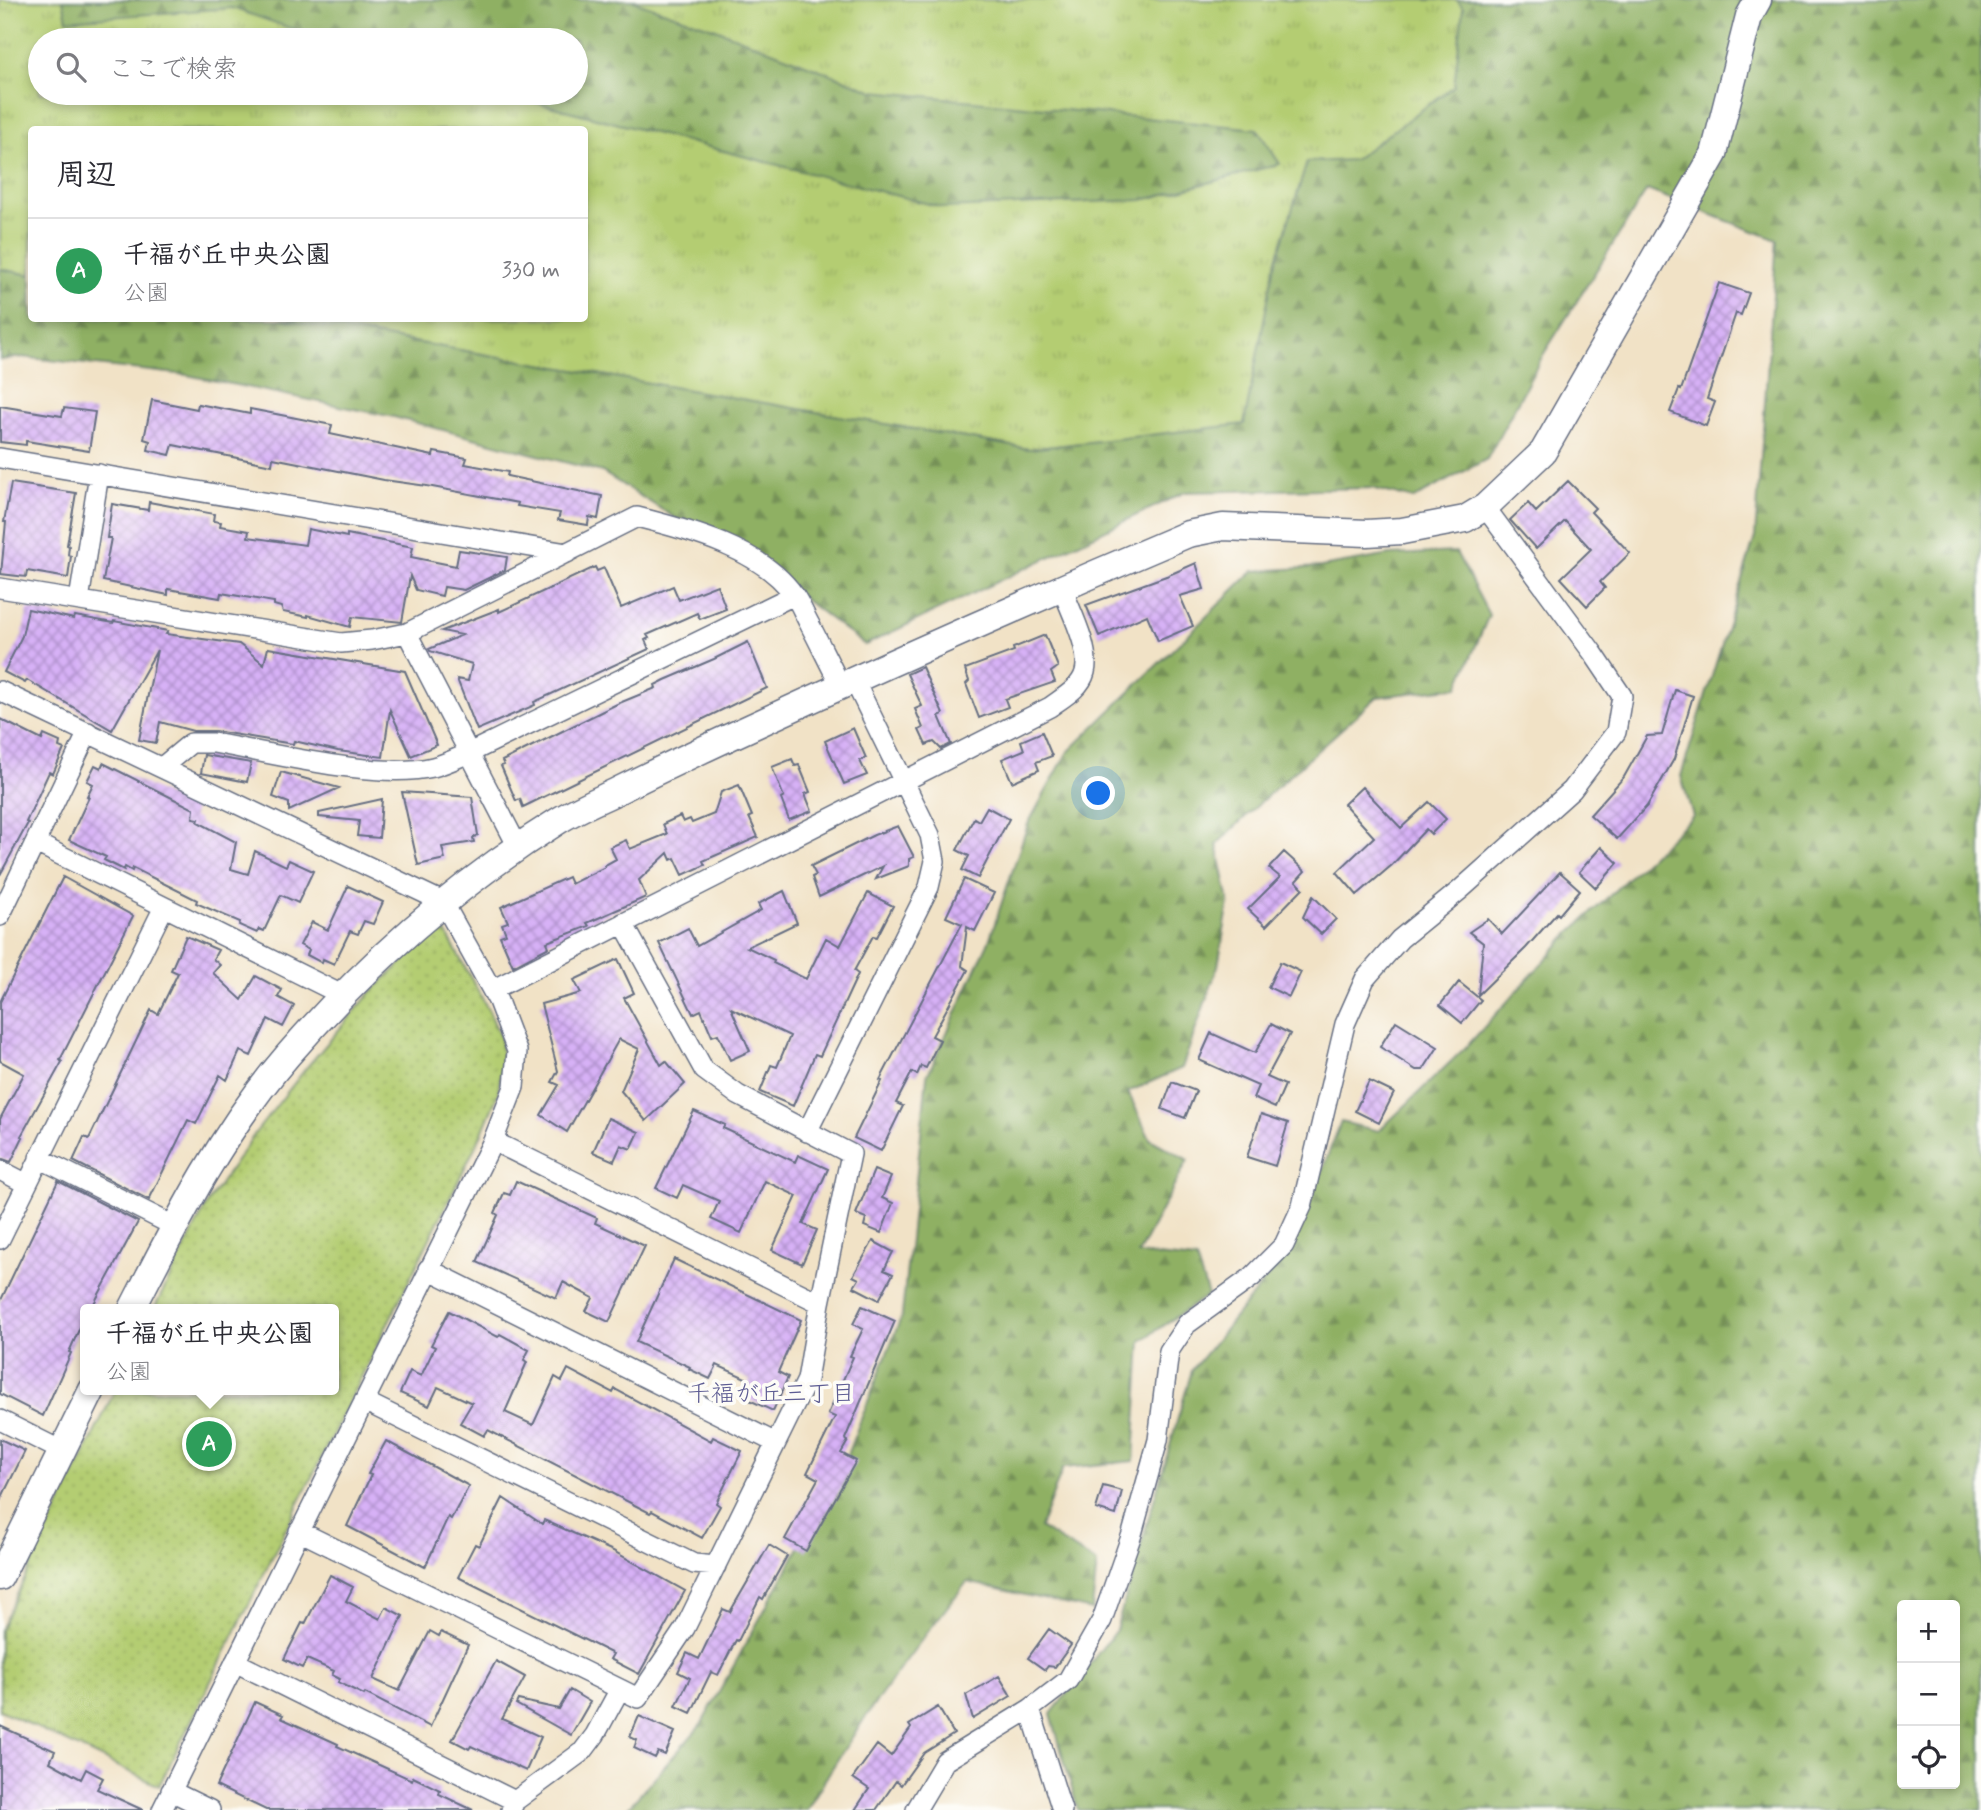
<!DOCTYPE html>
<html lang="ja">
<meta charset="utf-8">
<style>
body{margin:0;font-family:Mynerve,"Klee One",sans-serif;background:#f2f2f3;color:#2b2b33}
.controls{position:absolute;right:21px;bottom:21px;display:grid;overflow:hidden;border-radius:7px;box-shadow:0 4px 10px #0003}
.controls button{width:63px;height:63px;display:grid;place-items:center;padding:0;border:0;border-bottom:2px solid #e1e1e2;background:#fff;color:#2b2b33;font:35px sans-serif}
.you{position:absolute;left:1099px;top:794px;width:24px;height:24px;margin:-18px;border:5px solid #fff;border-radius:50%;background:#1a73e8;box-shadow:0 0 0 10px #1a73e833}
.badge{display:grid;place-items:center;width:46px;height:46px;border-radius:50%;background:#7c3aed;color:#fff;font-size:23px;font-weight:700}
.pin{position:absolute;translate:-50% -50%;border:4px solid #fff;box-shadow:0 2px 7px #0006}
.popup{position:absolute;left:80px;top:1304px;width:259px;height:91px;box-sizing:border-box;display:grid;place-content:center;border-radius:7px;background:#fff;filter:drop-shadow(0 2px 5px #0005);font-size:23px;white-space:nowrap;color:#7c7c81}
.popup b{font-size:26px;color:#2b2b33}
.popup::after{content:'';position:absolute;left:50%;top:100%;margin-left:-14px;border:14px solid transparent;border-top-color:#fff}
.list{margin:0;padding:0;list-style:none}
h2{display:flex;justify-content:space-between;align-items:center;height:91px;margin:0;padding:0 28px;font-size:30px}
h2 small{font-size:23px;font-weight:400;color:#7c7c81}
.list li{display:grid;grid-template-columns:46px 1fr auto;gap:21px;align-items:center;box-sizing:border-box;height:105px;padding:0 28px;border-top:2px solid #e1e1e2}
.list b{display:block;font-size:26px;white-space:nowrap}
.list p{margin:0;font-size:23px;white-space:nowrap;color:#7c7c81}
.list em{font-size:23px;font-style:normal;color:#7c7c81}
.icon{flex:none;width:38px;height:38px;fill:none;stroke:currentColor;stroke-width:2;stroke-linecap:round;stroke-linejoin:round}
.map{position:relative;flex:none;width:1981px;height:1810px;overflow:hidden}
.search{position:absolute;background:#fff;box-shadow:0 4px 10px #0003;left:28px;top:28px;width:560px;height:77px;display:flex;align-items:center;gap:18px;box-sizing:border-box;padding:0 24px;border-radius:38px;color:#7c7c81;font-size:26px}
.panel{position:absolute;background:#fff;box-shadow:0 4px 10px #0003;left:28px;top:126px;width:560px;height:196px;border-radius:7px}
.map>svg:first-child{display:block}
.grass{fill:url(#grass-tufts);stroke:#687e68;stroke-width:2;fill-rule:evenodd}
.forest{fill:url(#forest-firs);stroke:#557061;stroke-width:2;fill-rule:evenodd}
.park{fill:url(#park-dots);stroke:#687e68;stroke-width:2}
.building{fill:url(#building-cross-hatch)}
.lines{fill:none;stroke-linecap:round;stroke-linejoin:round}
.street-casing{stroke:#666e82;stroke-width:22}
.secondary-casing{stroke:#666e82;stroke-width:29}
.street{stroke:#fff;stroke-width:19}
.secondary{stroke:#fff;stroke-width:26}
.labels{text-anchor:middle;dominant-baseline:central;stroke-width:7;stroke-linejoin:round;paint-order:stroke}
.neighbourhood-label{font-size:24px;fill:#5d5c93;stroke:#fdfcf7}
</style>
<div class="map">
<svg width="1981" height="1810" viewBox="0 0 1981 1810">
<defs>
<pattern id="grass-tufts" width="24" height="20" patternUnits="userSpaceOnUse" patternTransform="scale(1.75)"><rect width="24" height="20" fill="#b4cd72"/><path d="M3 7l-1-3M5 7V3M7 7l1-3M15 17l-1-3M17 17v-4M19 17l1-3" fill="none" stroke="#9ab065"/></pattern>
<pattern id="forest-firs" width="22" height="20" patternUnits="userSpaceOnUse" patternTransform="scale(1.75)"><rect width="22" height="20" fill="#8fb064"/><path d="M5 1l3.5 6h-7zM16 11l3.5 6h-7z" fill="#749056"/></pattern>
<pattern id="park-dots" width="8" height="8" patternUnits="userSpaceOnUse" patternTransform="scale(1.75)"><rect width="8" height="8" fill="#b4cd72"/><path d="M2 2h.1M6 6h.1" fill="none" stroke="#9ab065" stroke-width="1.8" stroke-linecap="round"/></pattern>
<pattern id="building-cross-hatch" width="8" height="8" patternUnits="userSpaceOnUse" patternTransform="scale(1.75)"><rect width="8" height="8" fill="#d7b1f6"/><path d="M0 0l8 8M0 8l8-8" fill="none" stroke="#ae90ca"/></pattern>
</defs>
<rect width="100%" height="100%" fill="#fdfcf7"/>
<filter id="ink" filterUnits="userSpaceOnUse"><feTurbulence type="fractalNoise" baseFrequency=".0143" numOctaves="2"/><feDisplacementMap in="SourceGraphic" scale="14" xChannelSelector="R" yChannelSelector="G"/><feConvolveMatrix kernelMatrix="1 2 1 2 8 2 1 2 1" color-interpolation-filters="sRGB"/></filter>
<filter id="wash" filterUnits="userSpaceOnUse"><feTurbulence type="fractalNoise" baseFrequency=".00686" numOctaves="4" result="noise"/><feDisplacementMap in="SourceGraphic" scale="28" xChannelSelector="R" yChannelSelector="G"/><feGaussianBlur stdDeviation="1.57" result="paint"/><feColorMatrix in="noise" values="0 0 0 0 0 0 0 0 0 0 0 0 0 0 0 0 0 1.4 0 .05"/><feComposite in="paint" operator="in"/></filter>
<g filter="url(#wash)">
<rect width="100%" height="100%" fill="#f1e2c6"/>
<!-- grass -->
<path class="grass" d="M0 0H1703L1417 405 1029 449 281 319 584 318V130H32L31 275 0 269ZM40 40H576V93H40Z"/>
<!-- forest -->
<path class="forest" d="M63 0H631L716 29 874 91 1257 129 1280 164 1143 200 944 208 499 93H576V40H325L232 8 67 20Z
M1457 0H1981V1810H1078L1051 1714 1116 1630 1192 1370 1291 1248 1341 1122 1379 1131 1468 1045 1565 938 1693 816 1681 776 1755 537 1777 240 1647 190 1543 355 1487 459 1413 499 1372 488 1185 492 865 645 804 599 602 472 394 417 187 375 21 357 0 360V269L31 275 32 318 281 319 1029 449 1244 424 1274 268 1307 162 1353 160 1454 86 1463 8ZM1902 1605H1955V1784H1902Z
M1456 552 1489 615 1458 687 1377 697 1267 796 1217 844 1229 902 1218 966 1182 1068 1128 1092 1150 1139 1188 1160 1138 1254 1196 1260 1208 1295 1141 1341 1134 1461 1063 1468 1040 1528 1097 1563 1092 1610 967 1582C908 1656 854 1728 807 1810H626L701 1725 839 1475 902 1315 927 1076 989 941 1028 824 1067 753 1253 571 1321 567 1390 555Z"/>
<!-- park -->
<path class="park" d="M442 925 489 1011 501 1039 502 1062 498 1094 482 1133 159 1786 0 1710V1630L115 1390H333V1309H154L208 1202 256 1132 307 1067 372 991Z"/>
<g id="blocks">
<!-- building -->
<path class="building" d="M1719 283 1749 293 1741 315 1736 313 1707 399 1715 402 1706 426 1670 412 1679 389 1681 390Z
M152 400 197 409 198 404 250 414V409L281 415 332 425 330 434 433 456 434 452 467 458 465 464 508 472 507 476 602 496 598 519 589 517 588 525 558 520 560 513 517 506 518 503 427 486 384 480 273 458 272 465 173 445 170 455 148 450 150 441 144 439Z
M0 406 62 416 64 408 95 412 89 451 26 441V445L0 442Z
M1568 481 1595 508 1591 512 1630 553 1600 582 1605 588 1587 606 1561 578 1591 549 1565 521 1536 549 1510 520 1528 503 1536 512Z
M11 483 76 493 67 545 69 546 68 555 71 556 68 578 27 571 26 577 1 574 6 522H4Z
M149 502 214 514 213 521 221 522 220 526 249 531 248 537 305 545 308 529 347 537V534L413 547 411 557 456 566 459 550 507 557 505 570 464 590 444 587 442 596 416 590 410 576 402 622 352 617 350 627 308 615V617L283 612 281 607 274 605V602L221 593 220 598 168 589V595L103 581 111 538H107L112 504 148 510Z
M1196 563 1204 589 1180 596 1193 626 1158 641 1147 615 1099 636 1086 605 1169 575Z
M595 567 597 571 604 568 621 608 673 586 679 600 717 585 726 609 700 619 697 613 647 635 649 638 645 640 649 649 534 702 535 705 477 730 457 679 468 681 472 664 430 651 429 649 462 635 442 631 499 609V612Z
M28 609 74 619 75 616 113 623 114 621 168 631 166 634 239 644 264 664 268 648 405 671 437 745 411 756 390 710 383 757 338 751 294 741 293 744 215 731H193L160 722 156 743 139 740 157 650 112 730 27 680 25 683 4 672 22 636Z
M1045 635 1058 667 1051 672 1055 682 1005 699 1008 707 979 718 966 684 969 681 965 669 1014 651 1013 648Z
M748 642 767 688 523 807 520 799 516 801 501 766 504 765 502 761 617 704 656 688 655 685 665 680 714 659Z
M922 667 943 714 939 716 951 744 941 749 934 742 926 745 919 730 923 728 915 709 922 706 907 674Z
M1675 690 1693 696 1674 759 1647 806 1617 839 1590 815 1624 777 1647 736 1662 735Z
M0 719 42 740 44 735 60 742 59 747 64 749 53 774 49 772 26 822 28 823 0 875Z
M853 728 866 758 860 761 867 775 844 784 825 741Z
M1042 732 1052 756 1036 762 1039 770 1012 782 1002 759 1024 750 1021 741Z
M204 755 251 763 247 782 201 773Z
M792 759 795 766 799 765 810 792 805 794 812 811 789 820 781 799 784 797 772 767Z
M103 763 194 809 193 818 199 819 198 822 236 842 231 869 248 874 255 851 286 866 289 860 313 871 298 903 281 895 264 931 259 929 257 933 239 925 240 922 196 903 197 900 133 868 132 871 125 867 124 870 104 860 106 857 69 840 89 797 87 796 93 784 87 781 95 765 101 768Z
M281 772 339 788 289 811V803L273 797Z
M739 785 752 816 749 817 758 837 703 861 705 865 683 875 675 858 671 860 668 853 639 880 646 897 587 923 589 926 547 942 549 947 513 966 500 936 506 934 502 924 508 922 501 907 568 877 571 884 605 867V865L616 859 610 847 626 840 630 849 667 834 663 824 680 816 683 822 690 819 692 823 714 814 721 792Z
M1362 787 1401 828 1429 802 1446 819 1431 834 1426 829 1392 865 1357 895 1337 872 1374 837 1344 804Z
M402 792 472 797 478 835 473 838 474 842 442 847 445 859 418 865Z
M382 799 379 838 357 836 359 821 319 817V813Z
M987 807 1009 819 978 878 962 870 969 856 957 850 974 818 979 821Z
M898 826 914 857 909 859V866L876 879 883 866 819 897 812 877 816 875 811 866 874 835Z
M1601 847 1618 863 1596 888 1579 872Z
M1284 852 1305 871 1296 881 1303 888 1266 926 1248 909 1280 877 1269 868Z
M1560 872 1580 890 1559 915 1557 913 1526 948 1478 995 1483 943 1469 932 1488 919 1502 934Z
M63 877 133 916 60 1060 62 1062 21 1136 23 1137 11 1162 0 1158V1119L24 1074 0 1061V1002Z
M964 879 994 893 975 931 967 927 962 966 968 970 932 1036 940 1040 926 1068 921 1066 917 1075 912 1072 896 1103 903 1106 881 1151 854 1138 882 1081 880 1080 962 924 946 917Z
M348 886 383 902 373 924 364 921 358 934 350 931 334 964 323 959 322 963 307 955 309 950 300 945 312 922 328 930Z
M784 891 797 923 747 947 774 960 773 963 806 979 826 938 840 946 868 893 893 906 877 937 873 936 854 971 858 974 820 1056 815 1054 793 1106 760 1092 771 1065 777 1067 790 1036 731 1008 750 1051 730 1060 718 1034 712 1036 701 1010 693 1014 659 943 688 928 697 946 761 910 758 904Z
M1313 896 1336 919 1321 934 1303 917Z
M186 936 218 950 213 959 220 965 213 973 242 1000 256 976 282 990 278 997 294 1006 283 1027 268 1019 251 1056 240 1051 227 1080 220 1075 196 1124 188 1120 149 1200 73 1161 84 1137 89 1139 151 1010 158 1014 178 973 171 970Z
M618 959 634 993 624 998 661 1065 666 1061 685 1084 646 1121 621 1091 639 1049 619 1039 567 1132 541 1115 559 1085 552 1082 558 1071 541 1004 581 993 574 980Z
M1280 962 1301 972 1289 997 1268 987Z
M1459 982 1481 1000 1462 1023 1440 1005Z
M1396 1021 1438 1047 1423 1070H1416L1380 1047Z
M1271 1024 1290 1034 1267 1077 1285 1085 1275 1108 1253 1098 1258 1086 1199 1060 1211 1033 1255 1053Z
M1369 1081 1394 1093 1379 1123 1355 1111Z
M1172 1082 1196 1091 1185 1118 1162 1109Z
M694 1111 725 1125 723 1128 795 1162 798 1155 828 1169 803 1224 817 1230 802 1264 772 1250 797 1196 765 1181 741 1233 711 1219 719 1201 683 1185 677 1198 656 1188Z
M1261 1114 1288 1123 1275 1166 1247 1157Z
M608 1118 639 1132 631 1149 621 1145 614 1161 593 1152Z
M874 1170 891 1177 882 1198 893 1203 881 1233 864 1226 866 1218 856 1214Z
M58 1181 138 1222 91 1309H85V1316L69 1352 71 1353 43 1416 0 1394V1302Z
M516 1181 597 1218 595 1223 645 1246 609 1322 586 1311 593 1298 563 1282 556 1298 477 1262 498 1215 495 1213 504 1193 510 1195Z
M873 1241 893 1252 884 1270 893 1274 879 1300 854 1287 859 1279 853 1276Z
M674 1259 801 1320 778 1372 788 1377 773 1411 743 1397 750 1380 717 1365 710 1379 689 1369 690 1367 636 1342Z
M862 1306 895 1321 845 1439 848 1441 841 1453 856 1461 806 1551 785 1539 818 1479 807 1473 835 1417 828 1414 853 1357 850 1356 863 1329 853 1324Z
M449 1311 498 1337 500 1334 529 1350 524 1360 527 1362 505 1412 533 1425 555 1377 562 1381 568 1369 613 1393 615 1389 711 1441 713 1437 742 1451 716 1503 720 1506 702 1538 652 1511 650 1513 488 1430 484 1436 460 1423 472 1403 438 1387 429 1406 400 1393 410 1371 421 1376 435 1347 431 1345Z
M0 1439 25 1451 0 1501Z
M386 1441 469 1486 451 1519 448 1517 425 1567 347 1526 371 1475 368 1474Z
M1103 1486 1122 1491 1116 1515 1096 1509Z
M503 1498 542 1524 544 1520 613 1551 685 1591 639 1674 610 1659 613 1654 458 1577 475 1544 479 1546Z
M769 1545 787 1556 763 1599 760 1597 738 1641 736 1640 718 1675 711 1672 691 1713 676 1706 690 1678 678 1672 687 1653 699 1659 723 1609 730 1612Z
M330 1575 353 1587 346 1601 380 1619 386 1607 403 1616 373 1679 399 1691 430 1631 439 1636 441 1632 468 1645 430 1727 365 1693 364 1695 338 1682 340 1679 332 1675 334 1671 307 1659 302 1668 284 1659 302 1623 305 1624Z
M1049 1629 1071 1645 1055 1667 1048 1666 1045 1670 1028 1658Z
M496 1661 525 1677 502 1719 541 1737 526 1771 471 1746 469 1749 452 1740Z
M999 1676 1011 1696 973 1719 966 1695Z
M570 1690 590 1702 571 1735 516 1704 518 1700 559 1709Z
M255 1702 283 1715 281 1718 338 1744 337 1746 412 1780 413 1777 440 1790 439 1794 473 1810H266L216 1786Z
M938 1707 954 1734 924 1753 901 1785 896 1781 876 1810H855L869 1789 853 1778 877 1745 891 1756 911 1728 909 1725Z
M639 1716 675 1732 665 1755 658 1752 655 1758 634 1748 637 1740 630 1737Z
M0 1726 55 1751 50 1762 81 1779 86 1769 103 1778 97 1789 143 1810H0Z"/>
</g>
</g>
<g filter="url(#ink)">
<use href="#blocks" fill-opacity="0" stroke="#666e82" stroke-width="2"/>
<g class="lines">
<!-- street casing -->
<g class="street-casing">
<path id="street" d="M0 458 567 553
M0 588 341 643 372 640 407 633 637 517C689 530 762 549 794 595 800 603 804 614 809 623 820 644 830 665 841 686
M79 600 99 474
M407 633 518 847
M0 691 443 902 498 1001 517 1051 514 1087 493 1141 162 1810
M162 767 191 743H213C272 753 377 780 433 767 445 764 457 758 469 753L794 595
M36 843 342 995
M0 916 88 732
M492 990 1050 707C1062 698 1081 688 1085 672 1091 649 1070 610 1062 588
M807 1132 929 887 935 861 930 835 854 680
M493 1141 820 1303
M39 1158 174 1226
M0 1170 27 1184
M0 1239 164 907
M428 1269 776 1443
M364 1401 694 1564 716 1566
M0 1420 62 1451
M299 1531 620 1689 595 1735 583 1751 515 1801 511 1810
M235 1662 515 1801
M620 1689 638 1698 685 1628 807 1380 820 1303 851 1154 738 1095 704 1070 623 923
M1030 1709 1062 1810
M171 1791 210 1810
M916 1810 945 1761 1030 1709 1068 1680 1102 1620 1132 1534 1158 1440 1169 1351 1187 1324 1252 1277 1284 1245 1302 1206 1345 1024 1365 979 1400 939 1460 890 1572 790 1616 732 1622 696 1593 653 1485 507"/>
</g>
<!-- secondary casing -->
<g class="secondary-casing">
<path id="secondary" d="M132 1309C177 1221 222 1131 288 1055 366 965 457 884 558 821 577 809 599 800 619 790 665 767 712 745 760 723 901 658 1044 595 1188 534L1223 527 1367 533 1402 531 1465 519 1485 507 1543 452 1714 154 1749 16 1758 0
M0 1577 92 1390"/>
</g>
<!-- street -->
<use href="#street" class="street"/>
<!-- secondary -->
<use href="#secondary" class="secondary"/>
</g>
</g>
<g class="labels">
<!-- neighbourhood labels -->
<g class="neighbourhood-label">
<text x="771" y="1394">千福が丘三丁目</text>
</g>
</g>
</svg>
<div class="controls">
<button>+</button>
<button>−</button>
<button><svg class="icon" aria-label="locate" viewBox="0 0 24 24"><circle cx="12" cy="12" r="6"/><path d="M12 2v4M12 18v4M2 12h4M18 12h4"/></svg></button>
</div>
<div class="you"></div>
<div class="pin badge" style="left:209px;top:1444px;background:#2e9e5b">A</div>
<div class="popup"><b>千福が丘中央公園</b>公園</div>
<div class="search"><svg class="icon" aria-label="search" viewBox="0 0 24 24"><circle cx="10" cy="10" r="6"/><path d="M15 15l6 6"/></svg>ここで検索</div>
<section class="panel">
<h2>周辺<small></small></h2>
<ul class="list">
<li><span class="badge" style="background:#2e9e5b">A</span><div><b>千福が丘中央公園</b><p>公園</p></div><em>330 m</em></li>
</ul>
</section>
</div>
